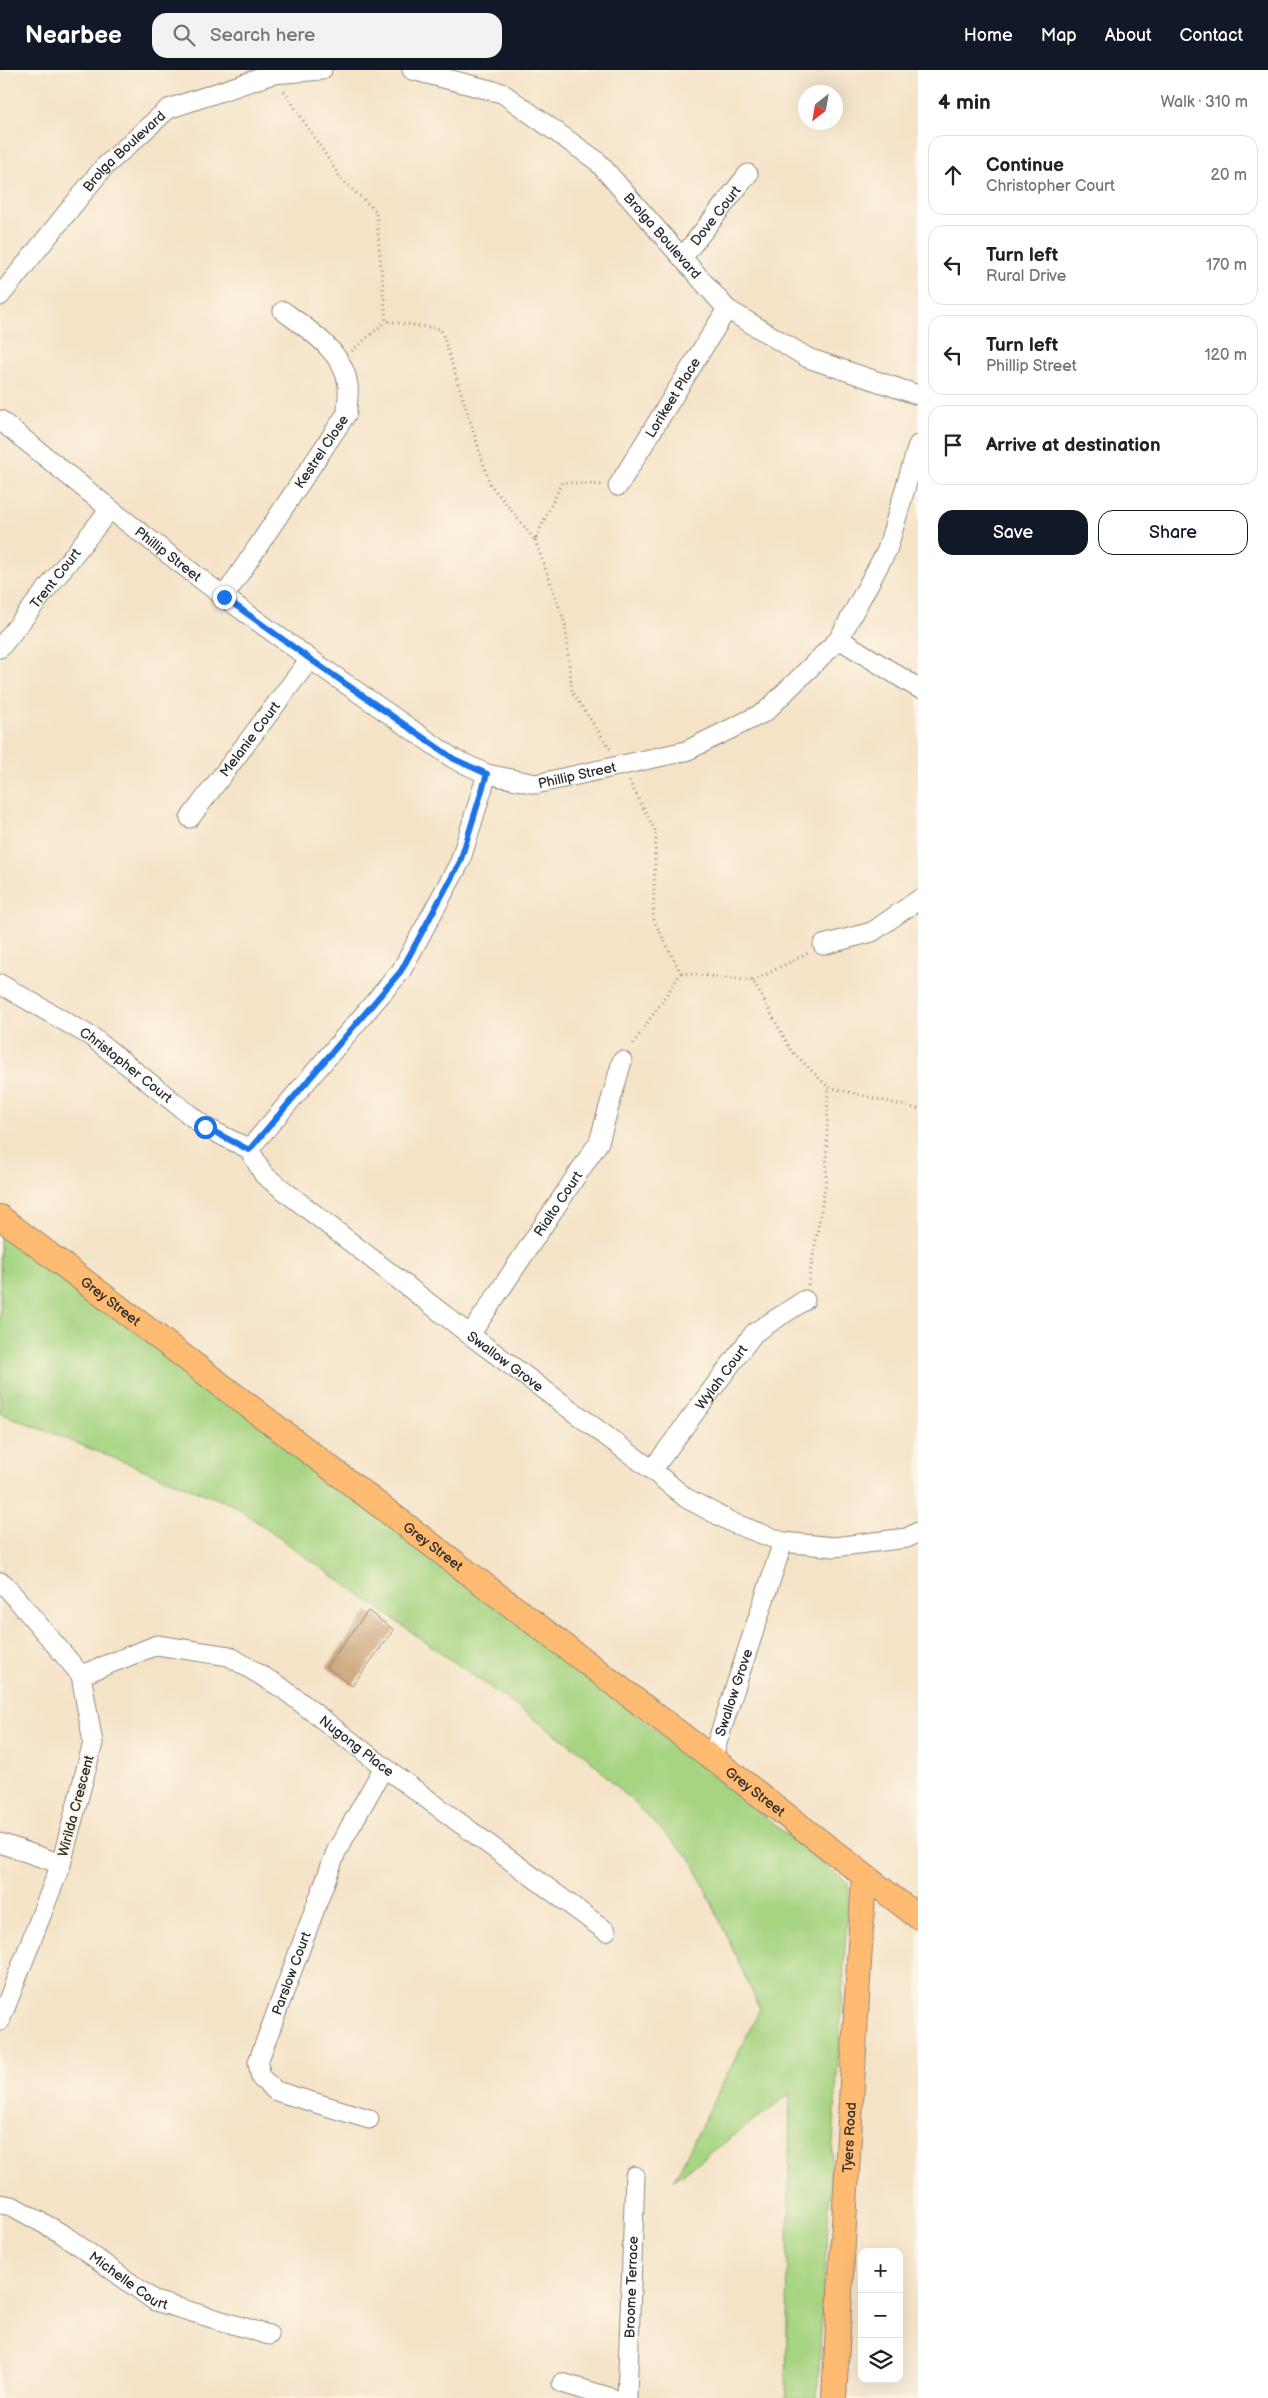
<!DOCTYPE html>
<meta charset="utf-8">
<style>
body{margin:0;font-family:"Balsamiq Sans",sans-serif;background:#f2f2f2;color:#202124}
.controls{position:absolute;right:15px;bottom:15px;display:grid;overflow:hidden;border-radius:10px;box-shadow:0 5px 20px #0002}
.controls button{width:45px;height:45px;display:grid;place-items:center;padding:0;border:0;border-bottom:1px solid #e0e0e0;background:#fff;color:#202124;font:25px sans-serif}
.compass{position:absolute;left:798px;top:15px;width:45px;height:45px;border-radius:50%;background:#fff;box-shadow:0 5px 20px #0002;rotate:211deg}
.stop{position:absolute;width:15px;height:15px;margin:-11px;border:4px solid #1a73e8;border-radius:50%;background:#fff}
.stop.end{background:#1a73e8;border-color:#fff;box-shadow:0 1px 5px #0008}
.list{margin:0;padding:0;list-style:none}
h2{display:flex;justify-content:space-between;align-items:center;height:65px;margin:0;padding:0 20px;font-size:21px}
h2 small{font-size:16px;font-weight:400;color:#757577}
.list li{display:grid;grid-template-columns:32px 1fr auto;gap:15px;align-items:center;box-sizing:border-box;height:80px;margin:0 10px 10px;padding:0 10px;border:1px solid #e0e0e0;border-radius:15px}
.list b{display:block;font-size:19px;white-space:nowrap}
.list p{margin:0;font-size:16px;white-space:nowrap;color:#757577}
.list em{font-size:16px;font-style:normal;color:#757577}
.actions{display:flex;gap:10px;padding:15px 20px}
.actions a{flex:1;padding:11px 0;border:1px solid #111827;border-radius:15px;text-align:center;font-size:18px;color:#111827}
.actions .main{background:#111827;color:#fff}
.icon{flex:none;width:28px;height:28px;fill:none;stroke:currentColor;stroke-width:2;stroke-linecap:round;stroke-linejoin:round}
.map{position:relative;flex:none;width:918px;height:2328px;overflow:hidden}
header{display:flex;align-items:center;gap:30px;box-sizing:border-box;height:70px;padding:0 25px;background:#111827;color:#fff}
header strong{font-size:24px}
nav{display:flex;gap:28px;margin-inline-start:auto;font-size:18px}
.search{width:350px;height:45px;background:#f2f2f2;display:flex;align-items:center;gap:12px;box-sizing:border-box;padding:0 18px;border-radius:15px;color:#757577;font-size:19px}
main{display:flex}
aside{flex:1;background:#fff}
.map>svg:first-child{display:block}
.green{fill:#a6d481;stroke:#688056}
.building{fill:#c79c70}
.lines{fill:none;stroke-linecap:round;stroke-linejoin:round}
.minor-casing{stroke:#90877a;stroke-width:21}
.major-casing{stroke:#90877a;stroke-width:26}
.path{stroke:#90877a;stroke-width:3;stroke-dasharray:1 4;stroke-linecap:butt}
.minor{stroke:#fff;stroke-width:19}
.major{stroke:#febb71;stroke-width:24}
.route{stroke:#1a73e8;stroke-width:6}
.labels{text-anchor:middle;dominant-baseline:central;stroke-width:4;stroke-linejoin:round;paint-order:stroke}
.street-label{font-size:14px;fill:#2b2b2b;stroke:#fcf5e5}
</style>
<header>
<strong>Nearbee</strong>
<div class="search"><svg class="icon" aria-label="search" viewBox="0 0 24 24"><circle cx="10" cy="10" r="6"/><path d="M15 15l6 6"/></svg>Search here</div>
<nav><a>Home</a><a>Map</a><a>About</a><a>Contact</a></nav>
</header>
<main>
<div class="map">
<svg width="918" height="2328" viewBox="0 0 918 2328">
<rect width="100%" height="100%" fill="#fcf5e5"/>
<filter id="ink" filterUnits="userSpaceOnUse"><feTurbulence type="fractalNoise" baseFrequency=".02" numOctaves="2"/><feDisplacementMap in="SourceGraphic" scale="10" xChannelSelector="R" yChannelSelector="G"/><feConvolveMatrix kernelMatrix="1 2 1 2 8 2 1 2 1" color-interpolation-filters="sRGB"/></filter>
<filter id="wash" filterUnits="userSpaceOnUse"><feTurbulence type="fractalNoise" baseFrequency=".0096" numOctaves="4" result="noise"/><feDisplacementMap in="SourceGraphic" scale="20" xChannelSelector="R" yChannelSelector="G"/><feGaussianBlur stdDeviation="1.12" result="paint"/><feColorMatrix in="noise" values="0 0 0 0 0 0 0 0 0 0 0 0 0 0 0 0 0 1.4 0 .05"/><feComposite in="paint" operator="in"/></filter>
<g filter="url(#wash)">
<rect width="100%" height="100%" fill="#f5e3c8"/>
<!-- green -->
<path class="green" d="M0 1157 497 1534 849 1814 817 2328H786L790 2024 674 2110 760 1939 692 1790 585 1685 233 1435 0 1343Z"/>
<g id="blocks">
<!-- building -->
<path class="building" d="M368 1541 394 1560 352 1616 326 1597Z"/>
</g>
</g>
<g filter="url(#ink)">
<use href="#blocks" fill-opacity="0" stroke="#90877a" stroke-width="1"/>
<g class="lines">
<!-- minor casing -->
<g class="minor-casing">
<g id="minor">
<path id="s1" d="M412 0 502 23 597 91 727 239 808 288 918 325"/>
<path id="s2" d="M682 188 748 104"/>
<path id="s3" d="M0 226 103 98 168 39 273 4 322 0"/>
<path id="s4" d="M0 350 110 439 224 527 310 589 454 689 487 704 536 714 686 681 765 642 839 569 887 480 918 375"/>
<path id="s5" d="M618 416 727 239"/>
<path id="s6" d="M224 527 347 343C347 334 349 324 348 315 344 282 308 259 283 241"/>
<path d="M839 569 918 618"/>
<path id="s7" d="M0 578 110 439"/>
<path id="s8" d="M190 748 310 589"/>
<path d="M823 875 872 862 918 830"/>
<path id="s9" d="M0 914 92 967 205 1057 249 1079"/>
<path id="s10" d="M249 1079 264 1105 470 1265 652 1400 686 1428 733 1453 783 1472 834 1477 907 1468 918 1462"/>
<path d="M249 1079 401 901 460 792 487 704"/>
<path id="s11" d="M470 1265 599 1072 622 991"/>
<path id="s12" d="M652 1400 754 1263 805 1230"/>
<path d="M0 1512 4 1514 81 1605 93 1673 61 1794 0 1951"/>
<path id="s13" d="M81 1605 157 1575 229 1586 282 1618 384 1697 606 1861"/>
<path id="s14" d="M712 1688 783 1472"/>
<path d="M0 1773 61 1794"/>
<path id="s15" d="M369 2049 276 2021 261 2008 258 1992 336 1782 384 1697"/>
<path id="s16" d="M0 2134 12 2136 64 2165 155 2231 269 2265"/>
<path d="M562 2313 612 2328"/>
<path id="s17" d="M627 2328 635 2106"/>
</g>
</g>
<!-- major casing -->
<g class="major-casing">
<g id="major">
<path id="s18" d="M0 1147 712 1688 918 1847"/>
<path id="s19" d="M834 2328 864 1806"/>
</g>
</g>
<!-- path -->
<path class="path" d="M284 21 342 110 376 141 386 251 441 259 490 414 535 470 562 412 602 415
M352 281 386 251
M535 470 565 553 572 622 611 680
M629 711 656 762 653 849 681 903 632 976
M681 903 753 911 791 980 828 1017 918 1039
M753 911 808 883
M808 1215 826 1112 828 1017"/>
<!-- minor -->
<use href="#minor" class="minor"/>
<!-- major -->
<use href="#major" class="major"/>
</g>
</g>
<g class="lines" filter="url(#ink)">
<!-- route -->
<path class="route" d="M205 1057 249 1080 401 901 460 792 487 704 454 689 310 589 224 527"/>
</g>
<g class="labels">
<!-- street labels -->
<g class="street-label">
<text stroke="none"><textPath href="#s3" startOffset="191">Brolga Boulevard</textPath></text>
<text stroke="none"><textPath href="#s2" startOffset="54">Dove Court</textPath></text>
<text stroke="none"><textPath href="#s1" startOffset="309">Brolga Boulevard</textPath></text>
<text stroke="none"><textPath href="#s5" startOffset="104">Lorikeet Place</textPath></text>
<text stroke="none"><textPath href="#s6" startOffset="175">Kestrel Close</textPath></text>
<text stroke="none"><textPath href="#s4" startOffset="215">Phillip Street</textPath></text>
<text stroke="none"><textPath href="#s7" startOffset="89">Trent Court</textPath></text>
<text stroke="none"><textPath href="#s8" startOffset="99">Melanie Court</textPath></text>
<text stroke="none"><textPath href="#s4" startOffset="695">Phillip Street</textPath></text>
<text stroke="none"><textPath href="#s9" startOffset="150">Christopher Court</textPath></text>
<text stroke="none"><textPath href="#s11" startOffset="158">Rialto Court</textPath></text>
<text stroke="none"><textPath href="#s18" startOffset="139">Grey Street</textPath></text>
<text stroke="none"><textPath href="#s10" startOffset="335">Swallow Grove</textPath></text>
<text stroke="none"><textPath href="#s12" startOffset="116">Wylah Court</textPath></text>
<text stroke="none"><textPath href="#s18" startOffset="544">Grey Street</textPath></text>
<text stroke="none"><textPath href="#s14" startOffset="69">Swallow Grove</textPath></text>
<text stroke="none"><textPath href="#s13" startOffset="311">Nugong Place</textPath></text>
<text stroke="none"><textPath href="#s18" startOffset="949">Grey Street</textPath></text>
<text transform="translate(76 1736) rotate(-75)">Wirilda Crescent</text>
<text stroke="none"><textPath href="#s15" startOffset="228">Parslow Court</textPath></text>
<text stroke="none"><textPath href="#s19" startOffset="261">Tyers Road</textPath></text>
<text stroke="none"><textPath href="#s16" startOffset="151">Michelle Court</textPath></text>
<text stroke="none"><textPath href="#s17" startOffset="111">Broome Terrace</textPath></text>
</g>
</g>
</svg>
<div class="controls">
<button>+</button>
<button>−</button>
<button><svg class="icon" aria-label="layers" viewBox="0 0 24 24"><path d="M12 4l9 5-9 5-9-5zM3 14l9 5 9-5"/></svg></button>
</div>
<svg class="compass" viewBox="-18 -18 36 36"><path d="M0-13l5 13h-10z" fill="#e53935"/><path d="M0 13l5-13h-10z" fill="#757577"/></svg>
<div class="stop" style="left:205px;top:1057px"></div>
<div class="stop end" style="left:224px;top:527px"></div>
</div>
<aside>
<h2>4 min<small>Walk · 310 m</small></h2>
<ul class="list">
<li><svg class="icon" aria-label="ahead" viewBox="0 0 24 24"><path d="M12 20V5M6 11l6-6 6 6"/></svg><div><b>Continue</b><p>Christopher Court</p></div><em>20 m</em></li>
<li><svg class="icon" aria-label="left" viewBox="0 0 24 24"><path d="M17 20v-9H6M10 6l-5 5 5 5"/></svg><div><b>Turn left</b><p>Rural Drive</p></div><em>170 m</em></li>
<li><svg class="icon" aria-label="left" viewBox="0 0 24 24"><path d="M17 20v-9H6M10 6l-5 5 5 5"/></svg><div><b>Turn left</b><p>Phillip Street</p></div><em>120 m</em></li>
<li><svg class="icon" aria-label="arrive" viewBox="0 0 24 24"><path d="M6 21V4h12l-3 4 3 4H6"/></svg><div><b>Arrive at destination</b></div></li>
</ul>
<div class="actions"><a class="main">Save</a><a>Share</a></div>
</aside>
</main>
